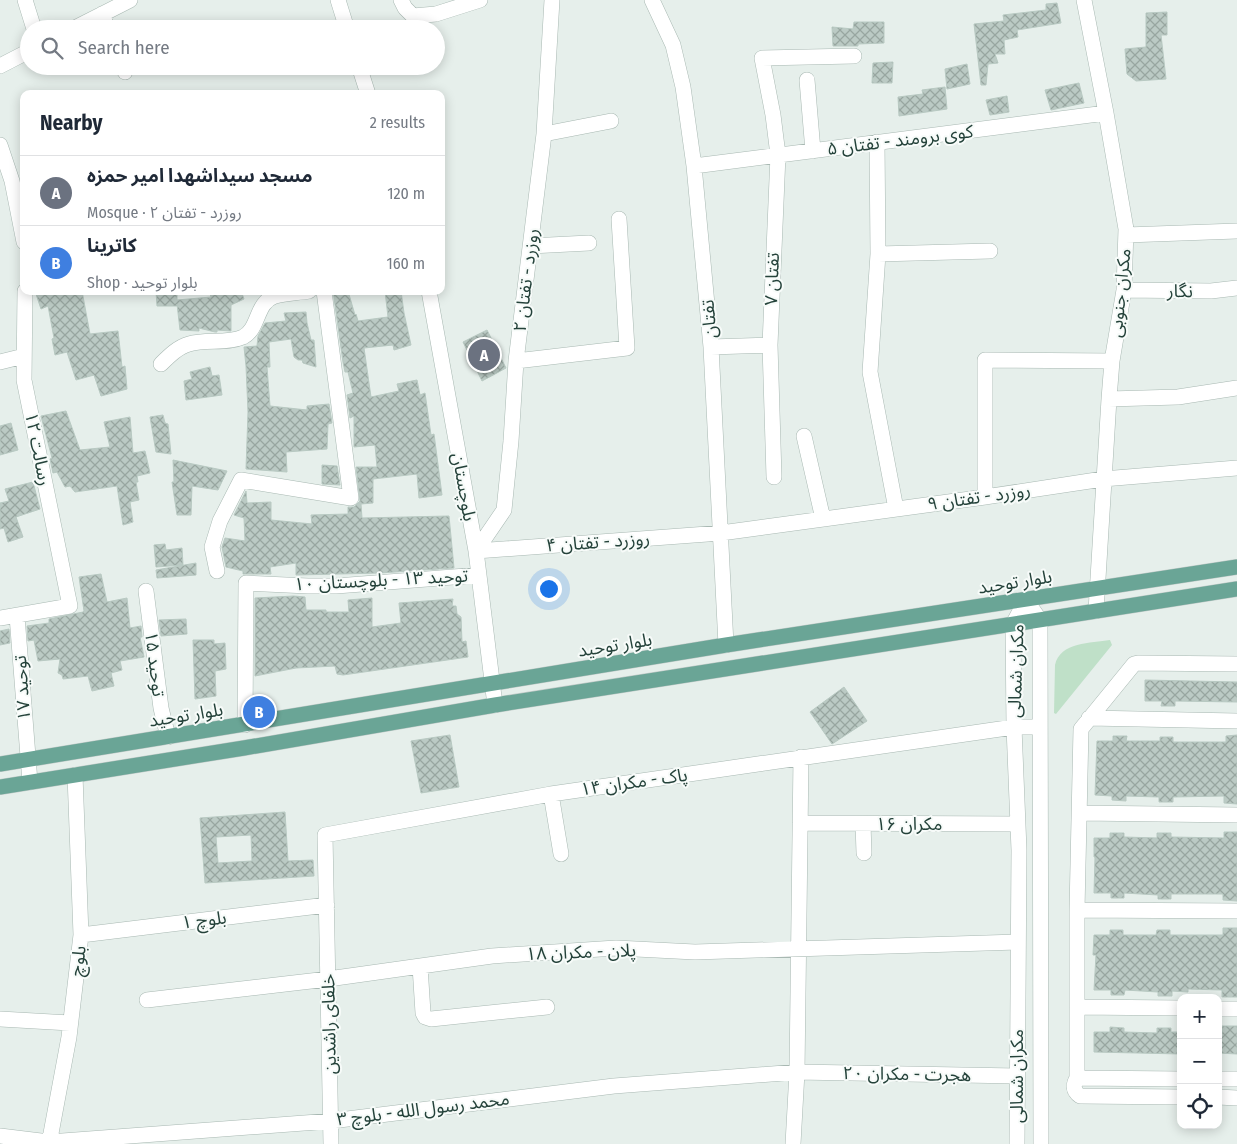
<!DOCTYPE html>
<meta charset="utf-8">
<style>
body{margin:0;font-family:"Fira Sans Condensed","Noto Sans Arabic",sans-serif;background:#f6f6f7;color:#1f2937}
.controls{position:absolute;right:15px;bottom:15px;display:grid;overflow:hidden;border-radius:10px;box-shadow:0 2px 12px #0003}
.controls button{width:45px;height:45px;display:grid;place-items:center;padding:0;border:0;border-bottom:1px solid #e0e1e3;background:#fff;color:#1f2937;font:25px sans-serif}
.you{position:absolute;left:548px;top:588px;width:18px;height:18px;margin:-12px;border:4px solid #fff;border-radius:50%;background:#1a73e8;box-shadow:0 0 0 8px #1a73e833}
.badge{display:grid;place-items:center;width:32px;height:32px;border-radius:50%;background:#7f5249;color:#fff;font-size:16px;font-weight:700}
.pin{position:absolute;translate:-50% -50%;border:2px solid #fff;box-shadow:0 1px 5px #0006}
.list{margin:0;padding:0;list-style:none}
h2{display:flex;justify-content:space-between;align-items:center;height:65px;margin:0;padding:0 20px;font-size:21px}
h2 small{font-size:16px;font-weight:400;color:#747a83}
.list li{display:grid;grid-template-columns:32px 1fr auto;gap:15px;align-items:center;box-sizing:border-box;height:70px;padding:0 20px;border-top:1px solid #e0e1e3}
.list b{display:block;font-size:19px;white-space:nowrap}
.list p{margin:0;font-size:16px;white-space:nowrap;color:#747a83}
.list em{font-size:16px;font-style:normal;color:#747a83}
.icon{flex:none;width:28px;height:28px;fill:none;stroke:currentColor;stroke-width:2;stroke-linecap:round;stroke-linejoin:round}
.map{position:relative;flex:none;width:1237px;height:1144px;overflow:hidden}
.search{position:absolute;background:#fff;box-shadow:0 2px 12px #0003;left:20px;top:20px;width:425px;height:55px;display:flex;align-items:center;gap:12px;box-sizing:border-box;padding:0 18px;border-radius:28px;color:#747a83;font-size:19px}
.panel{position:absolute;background:#fff;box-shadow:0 2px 12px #0003;left:20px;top:90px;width:425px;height:205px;border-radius:10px}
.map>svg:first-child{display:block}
.grass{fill:#bfe0c8}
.building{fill:url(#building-cross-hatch);stroke:#b8c9c2;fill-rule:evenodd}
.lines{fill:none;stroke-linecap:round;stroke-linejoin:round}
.minor-casing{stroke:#a8b8b2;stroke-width:16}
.major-casing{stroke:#c2cac8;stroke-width:16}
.minor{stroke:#fff;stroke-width:15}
.major{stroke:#6aa596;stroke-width:15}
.labels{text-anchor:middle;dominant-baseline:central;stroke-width:4;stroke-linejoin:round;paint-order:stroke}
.street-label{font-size:18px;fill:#24423a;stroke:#f7fbf9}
</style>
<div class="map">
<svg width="1237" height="1144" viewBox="0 0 1237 1144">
<defs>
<pattern id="building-cross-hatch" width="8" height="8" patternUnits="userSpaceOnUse" patternTransform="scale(1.25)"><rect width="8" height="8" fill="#bbcac4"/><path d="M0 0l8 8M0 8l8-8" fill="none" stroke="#98a6a0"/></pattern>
</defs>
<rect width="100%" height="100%" fill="#e6efeb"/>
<!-- grass -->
<path class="grass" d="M1110 640 1112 645 1056 714 1054 713 1055 665C1060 642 1091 643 1110 640Z"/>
<!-- building -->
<path class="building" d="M1057 3 1061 23 1017 30 1018 37 1004 40 1005 54H995L998 63 988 64 986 85H981L974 24 1004 21 1003 15 1046 10V4Z
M1167 12V35H1161L1166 79 1136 81 1127 74 1125 49 1146 47V13Z
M854 22H884V43L858 44V46H833L832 27 853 29Z
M893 62 892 83H872L873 63Z
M967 64 970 84 947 89 945 69Z
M1079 83 1084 103 1051 110 1045 90Z
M945 87 947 109 899 116 898 97 923 94 922 90Z
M1007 96 1009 112 990 115 986 100Z
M35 291H82L90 334 118 331 122 367 125 366 127 389 101 396 94 375 76 380 67 352 55 355 52 339 54 338 48 306 41 309Z
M156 291H177V300L211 297 209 291H241L244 299 231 305V331L217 330V332H215L199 328V331L180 330 177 304 178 306H157Z
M333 291H348L355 315 356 314 358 321 388 317 385 291H401L404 313 411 345 394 350 393 345 364 348 371 397 399 391 397 384 417 380 420 395 425 393 431 435 434 434 442 495 419 498 417 474 373 479V503L361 504 362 518 449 516 454 568 380 573 296 575V563L270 567 271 574H243V571L226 567 222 547 225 538 245 541 244 518 234 515 246 491 247 503 271 502V520L312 524 311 515 348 514V507H354L360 501 356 467H377L375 445 354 447V416L350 418 347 395 353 393 348 372H345L343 362Z
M306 312 307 323 311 340H314L316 367 303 363 302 360H298L294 357 291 339 269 342 270 367H267L270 406 307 410V406L329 404 332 423 328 424 327 449 286 452 287 472 246 469 248 412 246 366 244 347 257 346 258 336 265 323 286 321 284 313Z
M487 330 506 368 482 381 463 342Z
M210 367 212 376 219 375 222 395 186 400 184 381 192 379 190 372Z
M66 411 80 450 110 447 104 422 130 417 133 453 145 451 150 473 137 476 138 482H136L139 500 130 502 133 522 123 525 117 486 75 492 70 486 65 487 57 472 53 473 50 459 52 458 41 416Z
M163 415 165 423 168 424 171 454 156 452 150 417Z
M11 423 18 450 0 455V426Z
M173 460 227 471 218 490 192 486 191 515H177L172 482H174Z
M322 465 337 466 340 485 322 484Z
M33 482 40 509 16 517 23 537 8 542 4 528 0 529V503L9 501 5 489Z
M165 544 166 550 182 548 183 565 156 567 154 545Z
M196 563V575L157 578 156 570Z
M101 574 107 602 127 598 130 628 141 626 142 637H140L144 657 120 661 122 670 111 673 114 686 92 691 88 676 63 679 62 675 58 673 60 659 38 661 34 640 28 641 27 626 49 623V619L83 612 84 611 79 577Z
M294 596 305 597 306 610H326V612H349L348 600 372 598V627L401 623 399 603 453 599 452 606H456L457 614 461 617 462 642 466 641 468 657 343 675 337 674 335 666 296 668 255 676V598Z
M186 619 187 634 161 636 159 620Z
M9 629 10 643 0 645V631Z
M193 640H214V644L225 643 226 669 215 671 216 696 195 699Z
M1145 680 1237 682V702L1175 701V706H1161L1162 701H1145Z
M844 687 867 721 832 744 810 712Z
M450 735 459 787 421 793 411 741Z
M1237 735V804L1224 803V796L1173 797V802H1159V797L1126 796V801L1112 800V796L1095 795 1097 741H1113V736H1127L1126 741H1160V737H1173V742H1226V736Z
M285 812 288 861 313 860 314 876 205 883 200 818ZM251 835 252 861 218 863 216 837Z
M1224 832H1237V901L1223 900V894H1171V899H1158V895L1124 893V898H1111V893H1094L1095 857H1094V838H1110V833H1124V837L1157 838V833H1171V837L1224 838Z
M1223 928H1237V997H1222V990L1188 989V992L1172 991V996H1158V992L1125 990 1124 995H1111V990H1094L1096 955H1093L1094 935H1110V930H1123V935H1156L1157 930H1170V935H1223Z
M1222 1026H1237V1054L1218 1053V1033H1222Z
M1110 1027 1124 1028V1032L1157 1033V1028H1171V1032H1181V1054L1094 1052V1032H1110Z"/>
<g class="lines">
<!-- minor casing -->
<g class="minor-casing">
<path id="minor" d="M25 0 34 29
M338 0 347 29
M401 0 405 8 413 16 436 14 480 0
M652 0 673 45 683 87 694 166 711 347 726 645
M1084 0 1106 113 1126 229 1124 290 1112 361 1109 399 1096 611
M102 14 108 29
M73 29 130 0
M0 66 29 51
M122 66 125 72
M359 66 368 94
M807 80 813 151
M544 134 611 121
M877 142 878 254 990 251
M0 145 12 181 24 242
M694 166 1106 113
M1126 235 1237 231
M530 246 589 243
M878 254 870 372 896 509
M1124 290 1211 291 1237 288
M429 291 476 551 495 705
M770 345 774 477
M711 347 770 345 778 155 773 115 762 58 854 56
M516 361 627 348 619 219
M0 362 24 356
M161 364C169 356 178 347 189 344 206 339 227 344 243 337 260 328 255 303 275 296 285 293 298 293 309 291
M1109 399 1178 397 1237 388
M804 436 823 519
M985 497V360L1112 361
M476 551 721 533 985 497 1103 479 1237 468
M476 551 504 510 511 441 516 361 544 134 552 0
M217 571 212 547 220 521 241 480 351 498 324 291
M146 591 161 708 168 737
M17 616 30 782
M0 618 70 606 24 380 25 291
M1089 718 1237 721
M245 725 246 583 308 586H336L479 575
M551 794 561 854
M1080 813 1237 815
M800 823 1018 824
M863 824 864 853
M1077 910 1237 911
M81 935 327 905
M420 966 423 1013 425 1017 431 1019 547 1007
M147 1000 328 979 492 956 616 948 695 952 1018 942
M1077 1007 1181 1008
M1218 1009H1237
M0 1019 70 1023
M1077 1078 1181 1079
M1218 1079H1237
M1181 1097 1080 1096C1073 1091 1073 1085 1077 1078V910L1081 729 1134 664 1138 663 1237 664
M1218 1097 1237 1098
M0 1136 49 1142 331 1121 614 1086 797 1072 1017 1076
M49 1144 69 1037 81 935 75 775
M331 1144 325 835 551 794 1014 727H1040
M793 1144 797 1072 801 757
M1017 1144 1019 850 1014 727 1013 624 1026 600 1040 620 1041 1144"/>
</g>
<!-- major casing -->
<g class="major-casing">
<path id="major" d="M0 764 726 645 1237 567
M0 787 244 748 495 705 1237 589"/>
</g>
<!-- minor -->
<use href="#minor" class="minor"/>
<!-- major -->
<use href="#major" class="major"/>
</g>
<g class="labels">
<!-- street labels -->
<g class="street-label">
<text transform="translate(900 140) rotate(-7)">کوی برومند - تفتان ۵</text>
<text transform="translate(772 279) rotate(-88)">تفتان ۷</text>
<text transform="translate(526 280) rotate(-83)">روزرد - تفتان ۲</text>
<text transform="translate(1180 291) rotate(1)">نگار</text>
<text transform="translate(1120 293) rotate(-84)">مکران جنوبی</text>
<text transform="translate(709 319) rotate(-95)">تفتان</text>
<text transform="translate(38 449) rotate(79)">رسالت ۱۲</text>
<text transform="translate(464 487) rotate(80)">بلوچستان</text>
<text transform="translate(979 497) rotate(-8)">روزرد - تفتان ۹</text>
<text transform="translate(598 542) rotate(-4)">روزرد - تفتان ۴</text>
<text transform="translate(381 580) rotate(-3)">توحید ۱۳ - بلوچستان ۱۰</text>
<text transform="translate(1015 582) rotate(-9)">بلوار توحید</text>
<text transform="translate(615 645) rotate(-9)">بلوار توحید</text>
<text transform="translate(155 664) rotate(83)">توحید ۱۵</text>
<text transform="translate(1016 671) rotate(-88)">مکران شمالی</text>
<text transform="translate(22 688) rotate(-94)">توحید ۱۷</text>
<text transform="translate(186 715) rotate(-9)">بلوار توحید</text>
<text transform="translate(634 782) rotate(-8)">پاک - مکران ۱۴</text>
<text x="909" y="824">مکران ۱۶</text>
<text transform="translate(204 920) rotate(-7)">بلوچ ۱</text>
<text transform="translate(581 952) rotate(-2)">پلان - مکران ۱۸</text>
<text transform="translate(78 961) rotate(-83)">بلوچ</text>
<text transform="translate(329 1024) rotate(-91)">خلفای راشدین</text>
<text transform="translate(907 1074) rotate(1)">هجرت - مکران ۲۰</text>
<text transform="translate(1017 1076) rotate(-90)">مکران شمالی</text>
<text transform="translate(423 1109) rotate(-7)">محمد رسول الله - بلوچ ۳</text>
</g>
</g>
</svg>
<div class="controls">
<button>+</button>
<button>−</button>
<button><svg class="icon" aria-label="locate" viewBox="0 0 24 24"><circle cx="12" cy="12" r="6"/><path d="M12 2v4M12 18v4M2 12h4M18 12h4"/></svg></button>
</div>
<div class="you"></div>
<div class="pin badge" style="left:484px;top:355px;background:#6b7280">A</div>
<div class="pin badge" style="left:259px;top:712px;background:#3f7fe0">B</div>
<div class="search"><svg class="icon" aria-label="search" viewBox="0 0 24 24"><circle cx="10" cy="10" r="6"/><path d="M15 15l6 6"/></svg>Search here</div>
<section class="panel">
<h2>Nearby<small>2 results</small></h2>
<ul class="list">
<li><span class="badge" style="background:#6b7280">A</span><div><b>مسجد سیداشهدا امیر حمزه</b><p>Mosque · روزرد - تفتان ۲</p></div><em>120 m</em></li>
<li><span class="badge" style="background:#3f7fe0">B</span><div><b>کاترینا</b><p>Shop · بلوار توحید</p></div><em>160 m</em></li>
</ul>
</section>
</div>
